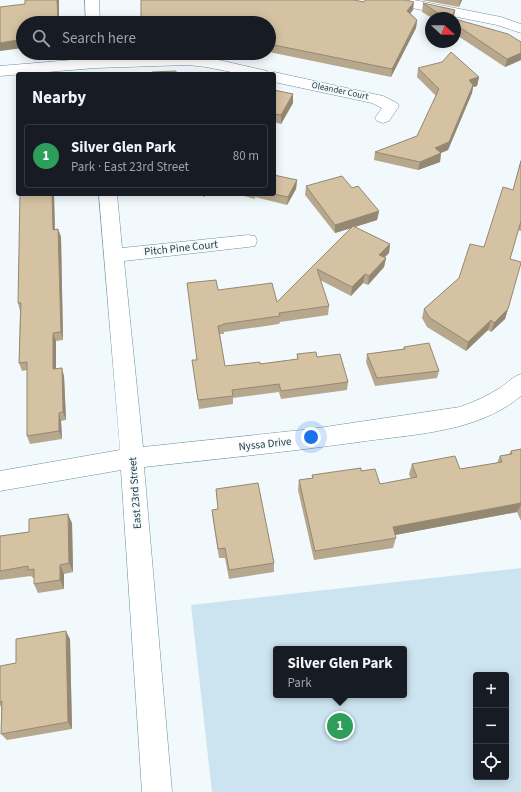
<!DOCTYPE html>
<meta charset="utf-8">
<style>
body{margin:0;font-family:"Source Sans 3",sans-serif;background:#242831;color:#f1f3f6}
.controls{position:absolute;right:12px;bottom:12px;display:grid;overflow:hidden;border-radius:4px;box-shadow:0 2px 10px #0003}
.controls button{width:36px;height:36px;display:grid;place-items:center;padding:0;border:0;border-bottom:1px solid #363941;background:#171b24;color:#f1f3f6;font:20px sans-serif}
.compass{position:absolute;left:425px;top:12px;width:36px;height:36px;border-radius:50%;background:#171b24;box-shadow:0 2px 10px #0003;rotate:111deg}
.you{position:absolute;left:311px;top:437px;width:14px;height:14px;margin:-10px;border:3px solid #fff;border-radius:50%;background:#1a73e8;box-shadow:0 0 0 6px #1a73e833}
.badge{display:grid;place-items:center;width:26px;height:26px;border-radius:50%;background:#b6ab98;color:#fff;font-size:13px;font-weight:700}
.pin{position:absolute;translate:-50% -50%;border:2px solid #fff;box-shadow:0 1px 4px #0006}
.popup{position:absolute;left:273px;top:646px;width:134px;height:52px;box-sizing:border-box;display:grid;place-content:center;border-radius:4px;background:#171b24;filter:drop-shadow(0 1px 3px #0005);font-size:13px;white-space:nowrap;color:#9ea1a6}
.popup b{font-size:15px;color:#f1f3f6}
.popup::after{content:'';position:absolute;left:50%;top:100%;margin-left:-8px;border:8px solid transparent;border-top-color:#171b24}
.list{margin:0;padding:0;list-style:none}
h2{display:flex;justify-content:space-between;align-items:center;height:52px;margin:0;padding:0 16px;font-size:17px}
h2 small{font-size:13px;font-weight:400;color:#9ea1a6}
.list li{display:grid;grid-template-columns:26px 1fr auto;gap:12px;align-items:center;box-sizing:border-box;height:64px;margin:0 8px 8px;padding:0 8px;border:1px solid #363941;border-radius:4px}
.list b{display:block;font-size:15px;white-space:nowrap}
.list p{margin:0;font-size:13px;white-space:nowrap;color:#9ea1a6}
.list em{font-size:13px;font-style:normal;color:#9ea1a6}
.icon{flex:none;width:22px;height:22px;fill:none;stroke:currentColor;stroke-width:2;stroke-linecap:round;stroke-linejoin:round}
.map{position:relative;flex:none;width:521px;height:792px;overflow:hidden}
.search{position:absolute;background:#171b24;box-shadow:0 2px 10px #0003;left:16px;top:16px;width:260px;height:44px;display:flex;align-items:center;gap:10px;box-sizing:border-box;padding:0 14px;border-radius:22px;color:#9ea1a6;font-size:15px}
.panel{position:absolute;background:#171b24;box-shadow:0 2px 10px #0003;left:16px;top:72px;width:260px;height:124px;border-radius:4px}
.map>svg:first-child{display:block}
.green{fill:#cce4f0;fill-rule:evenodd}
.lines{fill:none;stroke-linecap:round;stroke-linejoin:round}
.minor-casing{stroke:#6b90a0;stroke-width:1}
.minor{fill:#fff;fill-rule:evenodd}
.wall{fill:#b7a78c}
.shaded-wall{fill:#958872}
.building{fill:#d5c2a3;stroke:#958872}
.labels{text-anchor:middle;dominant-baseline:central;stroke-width:3;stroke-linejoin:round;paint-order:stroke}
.far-street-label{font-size:9px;fill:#2b3a41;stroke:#f1f9fc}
.street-label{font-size:11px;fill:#2b3a41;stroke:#f1f9fc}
</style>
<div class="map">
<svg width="521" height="792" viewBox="0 0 521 792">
<rect width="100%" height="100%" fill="#f1f9fc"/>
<!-- green -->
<path class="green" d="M521 568V792H212L191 605ZM276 649H404V695H276ZM476 675H506V777H476Z"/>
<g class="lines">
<!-- minor casing -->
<g class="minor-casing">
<path id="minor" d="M85 0H99L100 23H86Z
M385 0H414L501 17 521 24V33L497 25 387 3Z
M188 55 206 57 267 71 269 74 274 72 383 96 397 103 399 106 389 121 383 123 377 121 375 118 382 108 372 103 274 82V74H241L206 67 188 65 95 68 0 76V66L95 58Z
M99 194H117L122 248 248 235 255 236 257 241 255 246 248 247 124 261 143 447 311 429 460 407C474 402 487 396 500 388 507 383 512 377 521 374V396C477 433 413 434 359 442 288 452 216 459 144 467L172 792H142L121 470 0 491V471L120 450Z"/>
</g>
<!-- minor -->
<use href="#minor" class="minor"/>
</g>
<!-- wall -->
<path class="wall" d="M422 0H462L459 7Z
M423 3 454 18H432L422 12Z
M413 10 410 13 417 20 416 28 391 77 269 52V23Z
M455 19 521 42V60L505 67 455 34Z
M418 68 479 77 477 86 473 87 472 93 448 150 441 153 440 162 418 170 374 160 375 152 417 136 436 96 417 77Z
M274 90 293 94V103L281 124 274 122Z
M521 159V231L518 230 510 259 508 309 505 319 491 332 488 330 466 351 427 327 422 318 424 309 459 278 484 247 513 190Z
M274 175 297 180 296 189 287 205 255 197V199L236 194H274Z
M306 186 352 188 379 211 377 220 355 227 390 244 389 253 384 257 386 258 384 267 368 285 363 283 351 296 320 280 329 306 328 315 280 322 279 324 224 332V334H220L225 366 260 364 297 359V354L317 357 348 382 347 390 281 399 279 392 233 398V404L199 409 192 360H196L218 290 277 302 352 228 335 233 305 195Z
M54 194 55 229H58L61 237 63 340 56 341V369L64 376 66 420 61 421 62 439 30 444 27 436V370L22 371 19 363 20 311 18 303Z
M404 347 439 371 437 378 375 386 366 362 367 354 403 349Z
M521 449V521L517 512 395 535 396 538 393 548 314 560 298 490 299 480 312 478V475L361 471 380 484 411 479 409 474 412 464 460 469 497 463 500 456 509 454 511 451Z
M216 489 274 563V572L229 579 225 558H219L213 520 212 510 218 509Z
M72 523 73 572 64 574V589L38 593 34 584V578H33L31 576 0 580V536L29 532Z
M70 639 72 729 7 740 1 734V707L0 705V666L16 663Z"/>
<!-- shaded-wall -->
<path class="shaded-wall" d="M57 0H59V23H58Z
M460 0H462L459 7Z
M414 2 413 10 406 19 407 11Z
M455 10 454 18H451Z
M417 20 416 28 391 77 392 69Z
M23 39V48L0 51V43Z
M521 53V60L505 67 507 59Z
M479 77 477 86 473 87 472 93 448 150 433 156 435 148 469 80Z
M293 94V103L281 124V115Z
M441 153 440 162 418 170 420 162Z
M297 180 296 189 287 205 288 197Z
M52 194H54L55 238 53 230Z
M203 194H209L203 197Z
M379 211 377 220 335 233V225Z
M58 229 61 237 63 340 61 332Z
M390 244 389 253 378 264 379 255Z
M386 258 384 267 368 285 369 276Z
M365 274 363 283 351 296 352 287Z
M508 309 505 319 491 332 494 323Z
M491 320 488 330 466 351 468 342Z
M53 333 56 341V377L53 369Z
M62 368 64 376 66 420 63 412Z
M59 413 61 421 62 439 59 431Z
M521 503V505L517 512 390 536 393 527Z
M68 514 72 523 73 572 69 563Z
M60 565 64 574V589L60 580Z
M66 631 70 639 72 729 68 722Z"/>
<!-- building -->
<path class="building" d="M25 0H57L58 23H23V39L0 43V7L25 4Z
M141 0H354L364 2 365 0H406L414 2 407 11 417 20 392 69 269 44V23H141Z
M423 3 455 10 451 18H445Z
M455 19 508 34 521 42V53L507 59 455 24Z
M451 52 479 77 469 80 473 85 449 142 435 148 441 153 420 162 375 152 417 136 439 89 418 68 442 62Z
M176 71V74H152V72Z
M274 90 293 94 281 115 274 114Z
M521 161V221L510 259 521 262V263L508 309 494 323 491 320 468 342 430 318 424 309 459 278 470 244 484 247 503 187 513 190Z
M274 175 297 180 288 197 274 194Z
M342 176 352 188 358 186 379 211 335 225 306 186Z
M20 194H52L53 230 58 229 61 332 53 333V369L62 368 63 412 59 413V431L27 436V362L19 363 21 303H18Z
M353 226 390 244 379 255 386 258 369 276 365 274 352 287 317 269 329 306 279 313 280 316 223 324V325L218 326 225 366 260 362V364L298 359 297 354 316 352 317 357 340 354 348 382 281 391 279 384 232 390 233 396 198 400 192 360H197L187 283 216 280 218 290 272 283 277 302Z
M429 343 439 371 377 378 367 354 405 349 404 347Z
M521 449V503L393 527 396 538 315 551 299 480 313 478 312 475 361 468V471L375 469 380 484 417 477 412 464 455 456 460 469 502 462 500 456 512 454 511 451Z
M258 483 274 563 229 570 225 548 218 549 212 510 218 509 216 489Z
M68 514 69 563 60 565V580L34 584V569L28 570V566L0 571V536L29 532V519Z
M66 631 68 722 1 734 2 701 0 702V666L16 663V639Z"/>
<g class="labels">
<!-- far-street labels -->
<g class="far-street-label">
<text transform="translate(340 91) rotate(12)">Oleander Court</text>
</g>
<!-- street labels -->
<g class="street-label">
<text transform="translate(181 248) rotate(-6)">Pitch Pine Court</text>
<text transform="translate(265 444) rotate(-6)">Nyssa Drive</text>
<text transform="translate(135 493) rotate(-94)">East 23rd Street</text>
</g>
</g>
</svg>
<div class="controls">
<button>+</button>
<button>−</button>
<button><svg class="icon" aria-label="locate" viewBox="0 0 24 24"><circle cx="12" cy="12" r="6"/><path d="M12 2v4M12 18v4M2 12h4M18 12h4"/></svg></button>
</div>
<svg class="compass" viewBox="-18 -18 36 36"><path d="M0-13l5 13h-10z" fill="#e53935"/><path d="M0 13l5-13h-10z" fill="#9ea1a6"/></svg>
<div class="you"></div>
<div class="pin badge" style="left:340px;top:726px;background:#2e9e5b">1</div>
<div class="popup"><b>Silver Glen Park</b>Park</div>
<div class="search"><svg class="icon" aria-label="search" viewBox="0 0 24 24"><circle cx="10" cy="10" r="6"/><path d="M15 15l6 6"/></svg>Search here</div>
<section class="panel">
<h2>Nearby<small></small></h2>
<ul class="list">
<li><span class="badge" style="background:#2e9e5b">1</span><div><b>Silver Glen Park</b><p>Park · East 23rd Street</p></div><em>80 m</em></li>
</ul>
</section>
</div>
